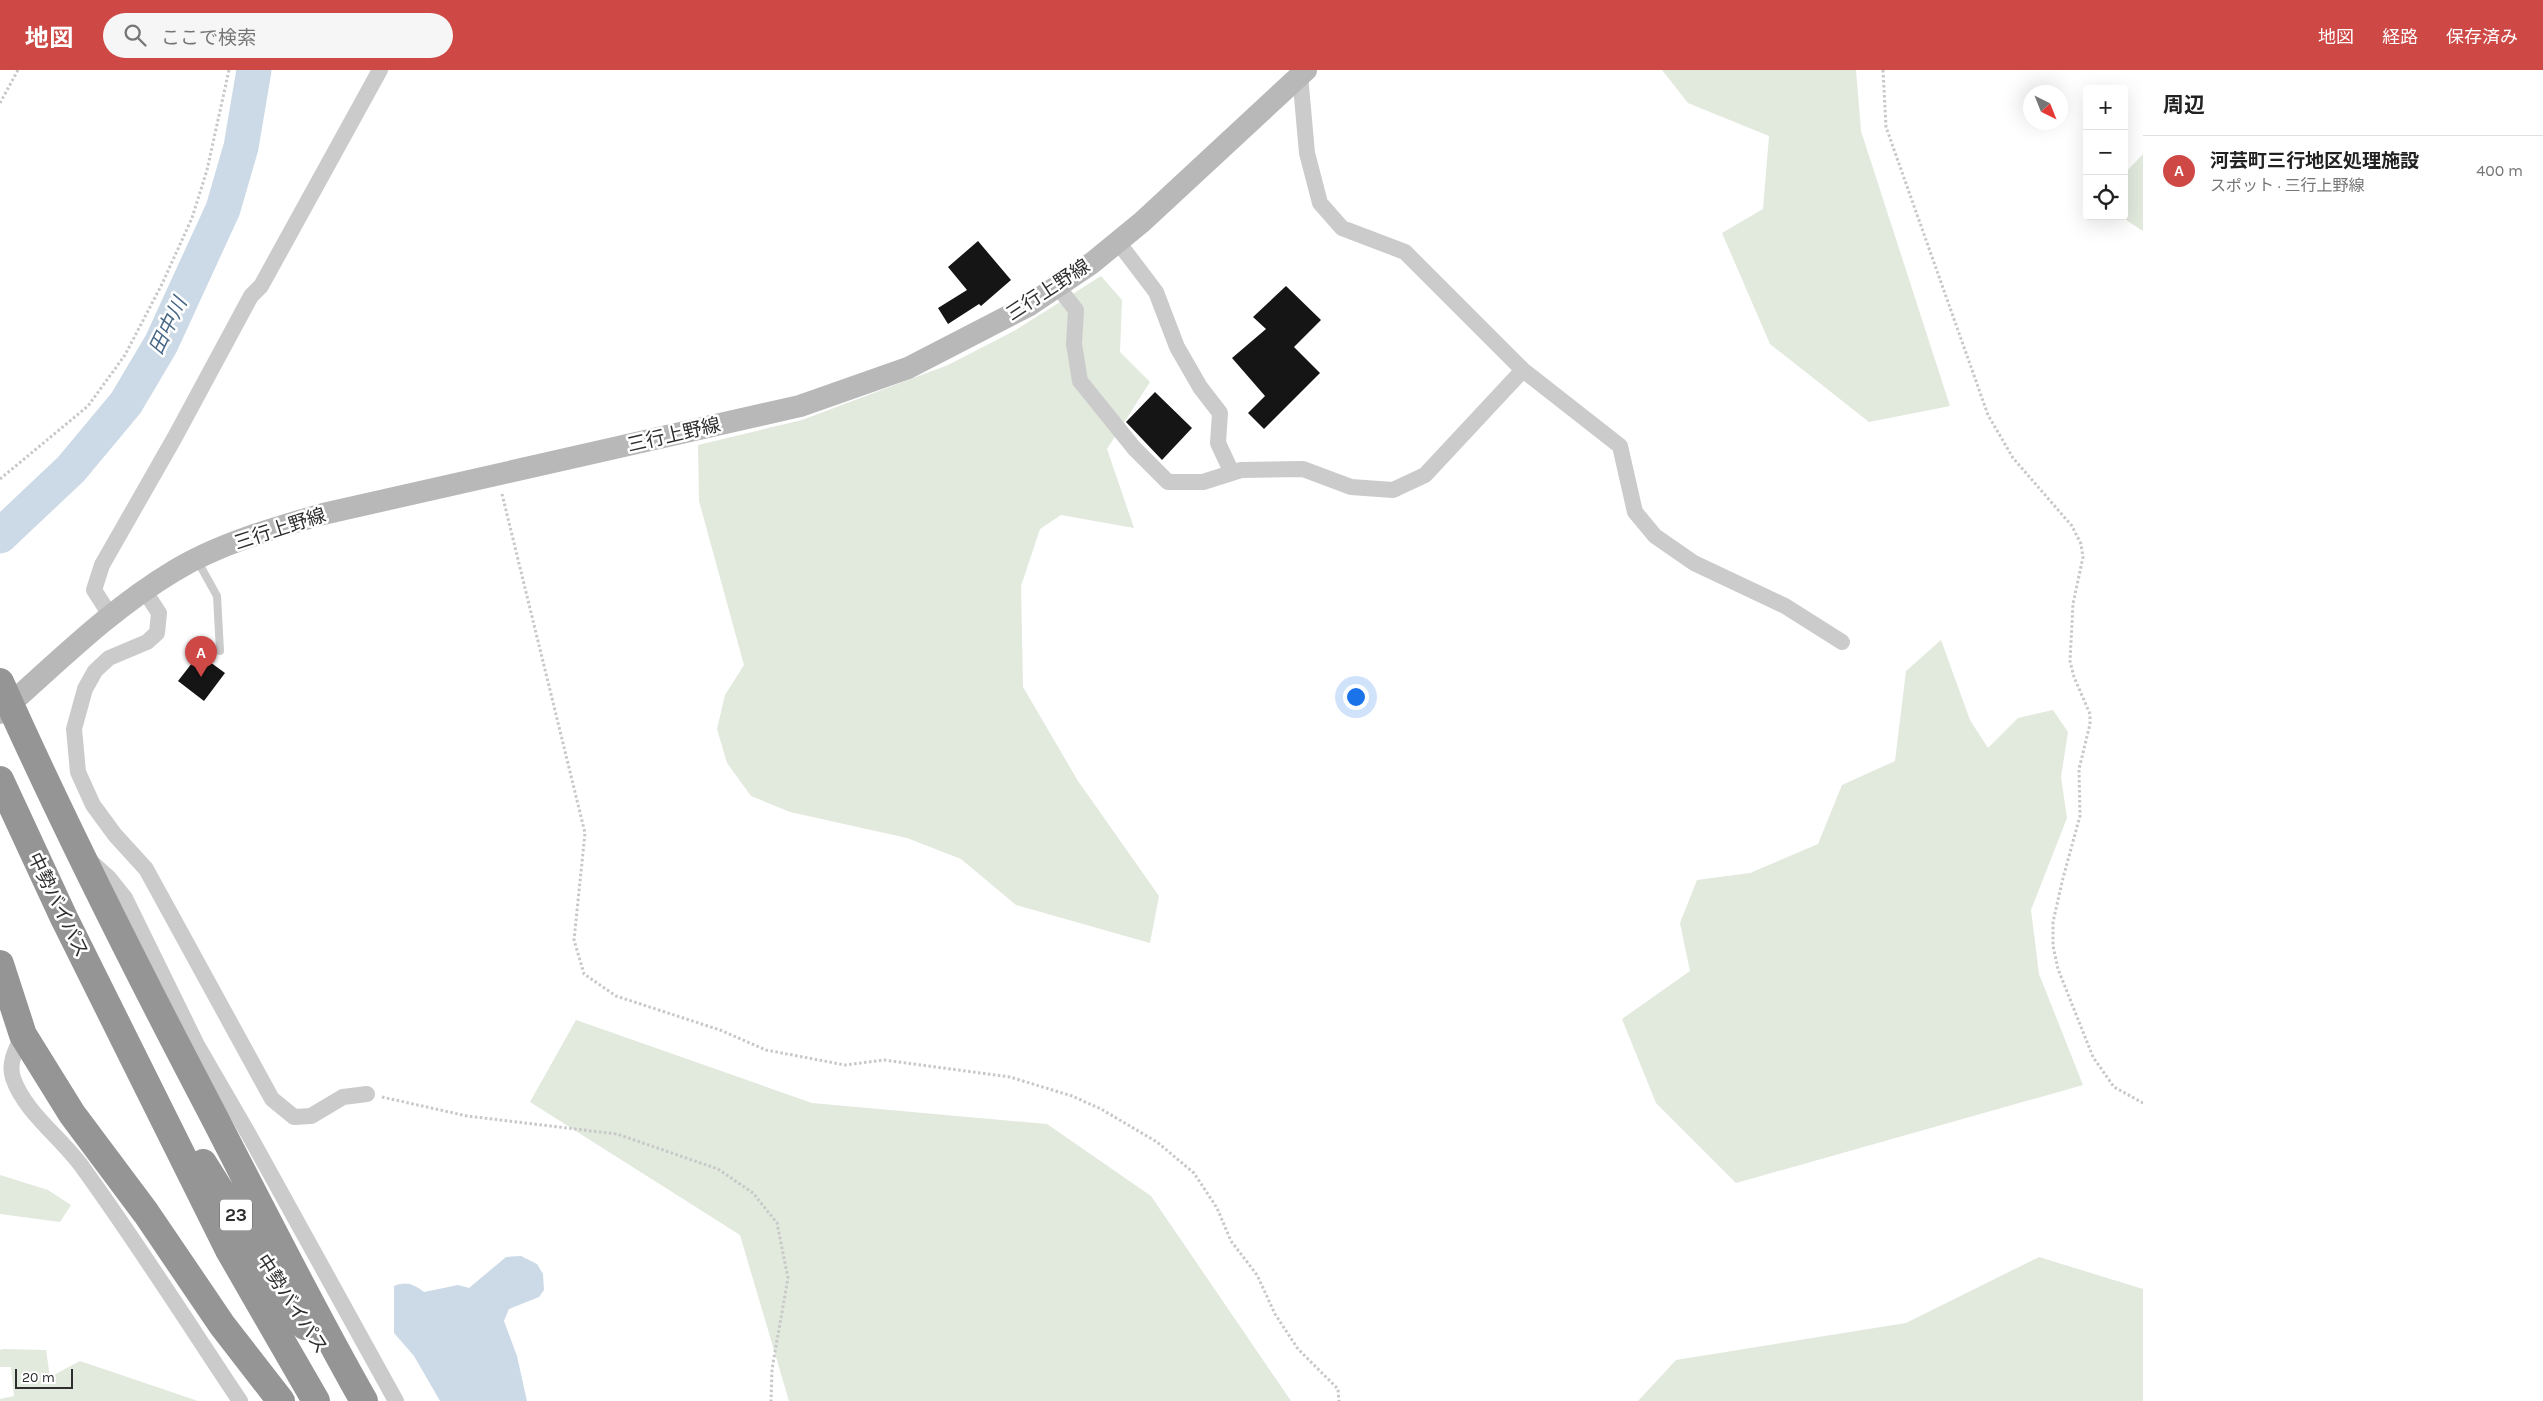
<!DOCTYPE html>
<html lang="ja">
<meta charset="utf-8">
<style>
body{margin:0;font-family:Karla,"Noto Sans JP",sans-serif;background:#f6f6f6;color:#222}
.controls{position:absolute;right:15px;top:15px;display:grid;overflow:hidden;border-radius:5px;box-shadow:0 5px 20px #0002}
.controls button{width:45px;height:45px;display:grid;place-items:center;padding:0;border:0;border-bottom:1px solid #e0e0e0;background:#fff;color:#222;font:25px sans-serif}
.compass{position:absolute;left:2023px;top:15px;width:45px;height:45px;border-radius:50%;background:#fff;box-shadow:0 5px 20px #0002;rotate:137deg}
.scale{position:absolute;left:15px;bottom:12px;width:58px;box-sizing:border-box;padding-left:5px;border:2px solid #2e2e2e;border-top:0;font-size:14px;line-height:18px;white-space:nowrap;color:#2e2e2e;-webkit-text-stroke:4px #fff;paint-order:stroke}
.you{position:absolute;left:1355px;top:626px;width:18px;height:18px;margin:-12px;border:4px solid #fff;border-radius:50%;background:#1a73e8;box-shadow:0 0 0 8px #1a73e833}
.badge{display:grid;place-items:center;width:32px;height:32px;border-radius:50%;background:#ce4846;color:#fff;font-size:16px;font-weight:700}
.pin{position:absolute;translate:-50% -41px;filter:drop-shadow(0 1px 2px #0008)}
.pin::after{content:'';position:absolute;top:26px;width:18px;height:15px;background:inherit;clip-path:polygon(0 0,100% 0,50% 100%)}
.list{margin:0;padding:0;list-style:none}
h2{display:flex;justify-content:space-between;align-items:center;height:65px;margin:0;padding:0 20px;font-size:21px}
h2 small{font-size:16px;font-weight:400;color:#767676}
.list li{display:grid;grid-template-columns:32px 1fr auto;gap:15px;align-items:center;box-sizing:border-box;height:70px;padding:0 20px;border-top:1px solid #e0e0e0}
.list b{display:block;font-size:19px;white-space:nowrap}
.list p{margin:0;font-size:16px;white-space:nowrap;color:#767676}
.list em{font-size:16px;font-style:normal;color:#767676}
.icon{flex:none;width:28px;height:28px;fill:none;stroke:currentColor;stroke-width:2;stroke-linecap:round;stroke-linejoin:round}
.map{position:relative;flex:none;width:2143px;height:1331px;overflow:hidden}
header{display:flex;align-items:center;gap:30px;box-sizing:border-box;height:70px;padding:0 25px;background:#ce4846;color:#fff}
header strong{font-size:24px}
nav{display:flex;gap:28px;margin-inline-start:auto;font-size:18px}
.search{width:350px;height:45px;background:#f6f6f6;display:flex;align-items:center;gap:12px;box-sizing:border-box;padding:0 18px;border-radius:28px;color:#767676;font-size:19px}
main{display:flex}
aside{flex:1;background:#fff}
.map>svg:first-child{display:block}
.green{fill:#e2e9dd}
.water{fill:#ccdae7}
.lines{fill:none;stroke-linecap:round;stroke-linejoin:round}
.river{stroke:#ccdae7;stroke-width:35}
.building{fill:#151515}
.path{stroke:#c8c8c8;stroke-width:3;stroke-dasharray:2.5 2.5;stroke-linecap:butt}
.lane{stroke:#cbcbcb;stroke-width:8}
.street{stroke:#cbcbcb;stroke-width:16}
.secondary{stroke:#b8b8b8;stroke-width:22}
.highway{stroke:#959595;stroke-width:28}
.labels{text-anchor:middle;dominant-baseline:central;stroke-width:5;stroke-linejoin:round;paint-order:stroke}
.shield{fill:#fff;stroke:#6d6d6d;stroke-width:1}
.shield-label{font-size:18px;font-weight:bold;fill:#2e2e2e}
.street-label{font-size:19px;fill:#2e2e2e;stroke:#fff}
.water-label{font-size:20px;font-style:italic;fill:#466785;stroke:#fff}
</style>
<header>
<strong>地図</strong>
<div class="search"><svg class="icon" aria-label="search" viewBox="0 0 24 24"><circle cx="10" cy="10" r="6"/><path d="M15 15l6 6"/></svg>ここで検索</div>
<nav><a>地図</a><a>経路</a><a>保存済み</a></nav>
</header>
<main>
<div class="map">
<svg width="2143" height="1331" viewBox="0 0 2143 1331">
<rect width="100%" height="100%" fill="#fff"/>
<!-- green -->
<path class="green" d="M1662 0H1856L1861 61 1950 336 1869 352 1770 274 1722 163 1763 139 1769 66 1688 33Z
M2143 84V161L2120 146H2124V104Z
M1101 206 1122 230 1120 282 1150 312 1107 379 1134 458 1061 445 1040 459 1021 516 1023 617 1078 711 1159 826 1150 873 1016 835 961 789 907 768 790 742 751 726 727 693 717 659 725 625 744 595 699 431 698 375 802 350 948 295 1014 261Z
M1941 570 1970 650 1988 678 2018 648 2053 640 2068 662 2061 707 2067 748 2031 840 2039 904 2083 1015 1736 1113 1656 1033 1622 949 1690 901 1680 853 1697 810 1750 803 1818 774 1842 715 1895 691 1906 601Z
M576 950 812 1033 1047 1054 1151 1126 1291 1331H789L740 1165 530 1032Z
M0 1105 48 1120 71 1135 60 1152 0 1144Z
M2039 1187 2143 1219V1331H1638L1676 1290 1906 1253Z
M2 1279 46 1280 50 1307 80 1291 198 1331H0V1329L14 1326 11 1297H0V1280Z"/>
<!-- water -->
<path class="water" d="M521 1186 537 1194 543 1204 544 1220 539 1227 509 1239 504 1251 517 1286 527 1331H440L414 1286 394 1263V1216C407 1211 413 1214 424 1222L458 1215 469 1218 506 1187Z"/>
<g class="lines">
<!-- river -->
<path class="river" d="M0 466 71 399 126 333 161 274 223 139 241 77 254 0"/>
</g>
<!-- building -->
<path class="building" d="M978 171 1011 210 981 236 979 234 948 254 938 238 967 220 948 197Z
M1286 216 1321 250 1294 277 1320 303 1264 359 1248 343 1265 326 1232 288 1266 259 1253 247Z
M1155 322 1192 358 1162 390 1126 352Z
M199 584 225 603 204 631 178 611Z"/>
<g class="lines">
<!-- path -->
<path class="path" d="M1883 0 1886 57 1988 345 2013 388 2072 456 2081 474 2083 487 2073 534 2070 591 2074 607 2090 644V654L2079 699 2080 746 2063 808 2053 852V876L2058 899 2093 987 2114 1017 2143 1033
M0 33 18 0
M0 409 88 336 125 285 162 214 192 148 207 100 229 0
M502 424 585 763 574 870 584 904 616 926 720 960 766 980 845 995 884 990 1010 1007 1072 1026 1101 1039 1157 1072 1194 1103 1217 1138 1231 1171 1257 1205 1275 1244 1298 1279 1338 1319 1339 1331
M382 1027 467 1046 617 1064 718 1099 753 1123 777 1153 788 1208 772 1299 771 1331"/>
<!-- lane -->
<path class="lane" d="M197 490 217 526 220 581"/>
<!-- street -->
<path class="street" d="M1300 5 1307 83 1320 133 1342 158 1405 182 1523 300 1620 376 1635 442 1655 466 1694 493 1785 536 1842 572
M1118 172 1156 222 1177 277 1200 317 1220 343 1218 373 1232 403
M1058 217 1076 240 1074 274 1080 311 1134 378 1168 412H1203L1241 400 1303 399 1351 417 1393 420 1425 405 1523 300
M144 520 159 543 157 563 147 572 109 588 95 601 85 619 74 659 78 702 93 735 115 765 146 799 272 1029 294 1047 311 1046 343 1027 367 1024
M110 545 94 520 102 495 175 367 251 226 261 216 380 0
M90 791 109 808 125 828 197 975 248 1063 396 1331
M23 965C16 979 8 993 13 1008 25 1043 62 1068 83 1098 138 1174 188 1253 240 1331"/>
<!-- secondary -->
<path class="secondary" d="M0 643C56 594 109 540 174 501 218 474 274 458 323 444L800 336 908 298 1028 236 1092 193 1142 152 1306 0"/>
<!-- highway -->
<path class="highway" d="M0 612C65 758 137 900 211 1041 261 1138 310 1236 364 1331
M0 710 64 848 229 1180 316 1331
M0 894 23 965 72 1044 146 1143 222 1255 281 1331
M203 1093 305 1256"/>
</g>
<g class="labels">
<!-- shield labels -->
<rect class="shield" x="220" y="1129.5" width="32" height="31" rx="4"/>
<g class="shield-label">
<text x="236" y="1145">23</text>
</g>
<!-- street labels -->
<g class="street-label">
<text transform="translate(1048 220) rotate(-33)">三行上野線</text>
<text transform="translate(674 365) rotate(-13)">三行上野線</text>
<text transform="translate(280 459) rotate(-18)">三行上野線</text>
<text transform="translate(58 835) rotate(64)">中勢バイパス</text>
<text transform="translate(292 1234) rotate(57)">中勢バイパス</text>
</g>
<!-- water labels -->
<g class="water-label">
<text transform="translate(168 256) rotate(-64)">田中川</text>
</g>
</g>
</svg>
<div class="controls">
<button>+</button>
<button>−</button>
<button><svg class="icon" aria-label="locate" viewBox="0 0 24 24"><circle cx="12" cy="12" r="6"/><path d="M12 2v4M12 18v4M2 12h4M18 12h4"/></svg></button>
</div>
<svg class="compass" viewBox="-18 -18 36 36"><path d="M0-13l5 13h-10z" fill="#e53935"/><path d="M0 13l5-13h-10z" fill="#767676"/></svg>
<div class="scale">20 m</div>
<div class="you"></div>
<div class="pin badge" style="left:201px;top:607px">A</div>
</div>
<aside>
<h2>周辺<small></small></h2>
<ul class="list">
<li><span class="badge">A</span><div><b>河芸町三行地区処理施設</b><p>スポット · 三行上野線</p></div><em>400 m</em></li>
</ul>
</aside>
</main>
